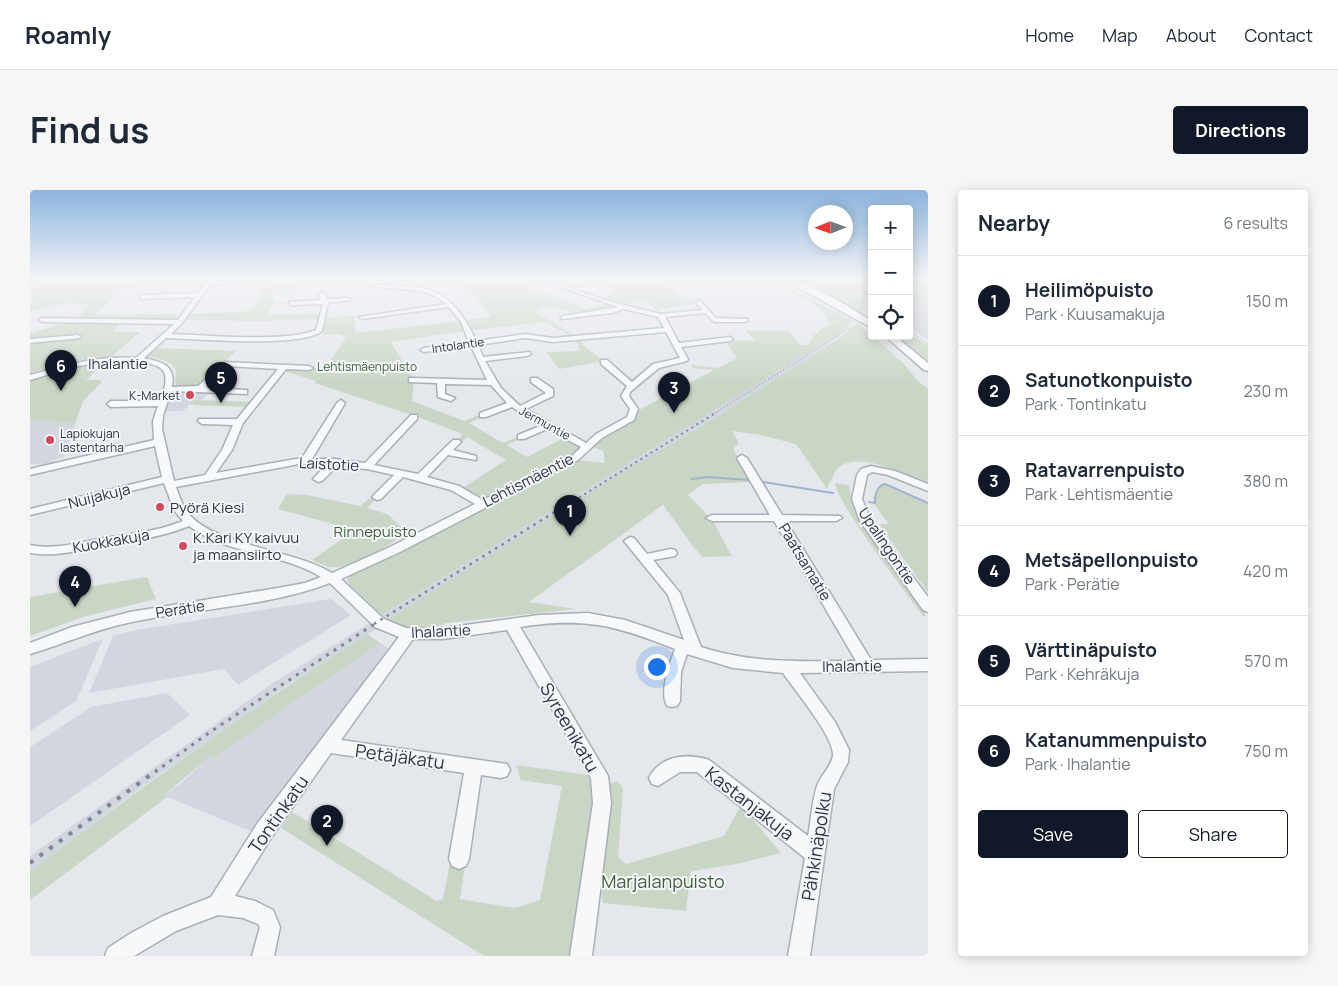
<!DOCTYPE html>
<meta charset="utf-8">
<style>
body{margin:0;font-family:Manrope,sans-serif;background:#f6f6f7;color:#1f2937}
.controls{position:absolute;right:15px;top:15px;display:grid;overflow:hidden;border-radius:5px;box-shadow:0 2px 12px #0003}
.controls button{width:45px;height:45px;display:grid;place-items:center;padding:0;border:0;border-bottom:1px solid #e0e1e3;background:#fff;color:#1f2937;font:25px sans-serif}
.compass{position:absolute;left:778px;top:15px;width:45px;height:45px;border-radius:50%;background:#fff;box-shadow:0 2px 12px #0003;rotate:269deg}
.you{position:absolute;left:626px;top:476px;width:18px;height:18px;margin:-12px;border:4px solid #fff;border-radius:50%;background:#1a73e8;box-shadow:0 0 0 8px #1a73e833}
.badge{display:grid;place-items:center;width:32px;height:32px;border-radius:50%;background:#111827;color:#fff;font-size:16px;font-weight:700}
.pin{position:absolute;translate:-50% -41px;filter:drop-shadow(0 1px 2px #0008)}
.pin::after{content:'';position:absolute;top:26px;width:18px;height:15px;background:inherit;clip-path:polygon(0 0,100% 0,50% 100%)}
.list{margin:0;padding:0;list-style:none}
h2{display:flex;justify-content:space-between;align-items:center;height:65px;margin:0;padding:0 20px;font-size:21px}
h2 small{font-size:16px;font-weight:400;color:#747a83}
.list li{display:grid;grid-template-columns:32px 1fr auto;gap:15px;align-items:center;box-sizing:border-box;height:90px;padding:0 20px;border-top:1px solid #e0e1e3}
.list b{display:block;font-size:19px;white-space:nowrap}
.list p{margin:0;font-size:16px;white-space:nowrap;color:#747a83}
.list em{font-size:16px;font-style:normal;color:#747a83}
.actions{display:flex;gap:10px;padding:15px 20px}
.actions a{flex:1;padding:11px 0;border:1px solid #111827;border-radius:5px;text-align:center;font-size:18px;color:#111827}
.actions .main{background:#111827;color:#fff}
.icon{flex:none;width:28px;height:28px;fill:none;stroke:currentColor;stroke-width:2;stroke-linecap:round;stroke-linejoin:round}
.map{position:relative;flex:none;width:898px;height:766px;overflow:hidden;border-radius:5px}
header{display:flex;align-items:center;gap:30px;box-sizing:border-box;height:70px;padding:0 25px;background:#fff;border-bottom:1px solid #e0e1e3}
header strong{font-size:24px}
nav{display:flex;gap:28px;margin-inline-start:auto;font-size:18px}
.intro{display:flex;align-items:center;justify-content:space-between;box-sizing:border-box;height:120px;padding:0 30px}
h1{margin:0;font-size:35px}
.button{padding:12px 22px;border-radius:5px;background:#111827;color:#fff;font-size:18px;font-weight:700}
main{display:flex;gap:30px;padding:0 30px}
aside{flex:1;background:#fff;border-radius:5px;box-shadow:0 2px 12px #0003}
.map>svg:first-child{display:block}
.built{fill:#d2d6de}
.green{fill:#c9d6c5}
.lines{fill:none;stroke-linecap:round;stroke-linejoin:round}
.stream{stroke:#9fb4cc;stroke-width:2}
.minor-casing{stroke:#a9aeb7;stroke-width:3}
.major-casing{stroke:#a3abb8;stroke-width:3}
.minor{fill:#f7f8fa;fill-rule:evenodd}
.major{fill:#fff;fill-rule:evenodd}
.rail-far4{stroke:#7d8696;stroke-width:1;stroke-dasharray:1 2.5;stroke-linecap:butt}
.rail-far3{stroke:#7d8696;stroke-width:2;stroke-dasharray:2 4;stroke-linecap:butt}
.rail-far2{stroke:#7d8696;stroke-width:2.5;stroke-dasharray:2.5 5;stroke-linecap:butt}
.rail-far1{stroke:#7d8696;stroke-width:3;stroke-dasharray:3 6;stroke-linecap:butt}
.rail{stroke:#7d8696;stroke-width:4;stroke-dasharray:4 8;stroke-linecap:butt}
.poi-dot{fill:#d1495b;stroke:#f4f6f9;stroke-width:2}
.labels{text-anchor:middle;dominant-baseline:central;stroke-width:4;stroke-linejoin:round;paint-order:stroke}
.far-street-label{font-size:12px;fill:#2b3445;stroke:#f4f6f9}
.far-park-label{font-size:12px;fill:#3f6138;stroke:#f4f6f9}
.far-poi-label{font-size:12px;fill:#2b3445;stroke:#f4f6f9;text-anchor:end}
.street-label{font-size:15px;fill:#2b3445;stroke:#f4f6f9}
.poi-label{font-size:15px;fill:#2b3445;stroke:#f4f6f9;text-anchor:start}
.park-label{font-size:15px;fill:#3f6138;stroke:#f4f6f9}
.near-street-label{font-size:18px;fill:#2b3445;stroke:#f4f6f9}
.near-park-label{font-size:18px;fill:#3f6138;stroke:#f4f6f9}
</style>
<header>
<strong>Roamly</strong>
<nav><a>Home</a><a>Map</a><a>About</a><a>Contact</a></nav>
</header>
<div class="intro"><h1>Find us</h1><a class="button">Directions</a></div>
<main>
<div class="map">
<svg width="898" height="766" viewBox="0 0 898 766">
<rect width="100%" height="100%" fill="#e4e7ec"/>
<!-- built -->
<path class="built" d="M879 113H898V150L879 137Z
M817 137 821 138 771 173 667 239 611 271 256 496 113 596 0 681V666L243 493Z
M145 200H181L172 210H164L153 221H135L141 202Z
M0 229 45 234 34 267 26 269 18 275 0 274Z
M301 409 321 425 208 495 194 479 59 503 83 446 106 440Z
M73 449 46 511 0 541V477Z
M350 453 358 458 225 643 133 605 150 594 181 566 183 567Z
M137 503 160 525 0 636V557L61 517Z"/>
<!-- green -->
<path class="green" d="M48 88H115L106 90 117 96 83 101V109L65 125 148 124 143 131 47 130 59 115 39 113 0 122V113L4 112 0 107V99Z
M258 88H266L264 94 268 95 264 104 246 105 243 113H261L260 115H241L238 125 291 124 290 129 235 131 155 130 160 124 213 122 224 118 233 97 218 93Z
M396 88H470L492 94 556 119 580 114 568 109 578 106 585 100 567 94 543 100 522 92 533 88 616 90 643 99 648 106 665 111 666 114 624 120 619 112 606 110C596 116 563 126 550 124 535 121 521 111 505 122L547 147H543L515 132 442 140 437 130 461 127C445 101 427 90 397 91Z
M723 88H740L824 131 809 143 352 425 320 395 317 390 321 385 545 270 575 273 573 261 562 257C576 246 602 236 609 220L684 180 663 178 662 175 688 178 707 168 695 150 725 151 715 140 758 141 770 155H778L784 145 799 134 794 122 780 112 743 92 725 91Z
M758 88C783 88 806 93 831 93V88H837C839 101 839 115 829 124Z
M879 90H898V113H879Z
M325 126V143L431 131 435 141 361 152 381 186H384L382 211 434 231 449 225 452 227 439 233 473 253 487 247 490 249 477 255 497 267 532 249 550 257 540 267 456 309 431 299 476 270 437 247 430 254 426 253 433 244 388 227 383 232 382 225 285 193 286 191 254 181 261 178 296 177 316 148 310 144 293 145 297 127Z
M41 132H92L83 142H110L81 167C53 167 27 175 0 183V143Z
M827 133C843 146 858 158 874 174 882 182 887 193 898 198V295C878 286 829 259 808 278 803 284 800 292 797 299L766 254 731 245 702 241 709 253 703 259 723 292 673 294 658 305 682 330 702 366 673 367 665 359 633 315 499 412 546 419 416 433 406 437H378V439L357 430 611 271 667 239 771 173 815 144Z
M879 143 898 155V170L866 146H879Z
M550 148 553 155 573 171 529 179 516 162 550 161 546 149Z
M128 158 206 161 170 195 165 197H147C144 192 146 188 146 182 145 170 125 168 115 166Z
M62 174 72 175 56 190H70L72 192 53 211 45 234 0 229V191Z
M164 210 223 212 219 217 160 215Z
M805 293 819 295 822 314 826 325 891 415 896 426H893C877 404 806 312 805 293Z
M852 294 898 314V403L849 334H859L846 317 843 308Z
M257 304 277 305 330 316 339 309 348 307 337 318 357 324 377 342C355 357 329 380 300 377 294 376 287 372 282 370L325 340 248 319Z
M117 387 126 409 56 426 0 446V407Z
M338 444 350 453 183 568 181 566 134 605 137 607 0 710V681C110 599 221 517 338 444Z
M486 575 559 585 565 605 543 766H454L251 638 262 622 407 711 413 709 420 673 435 675 430 709 485 718 510 710 532 596 491 590Z
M588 591 593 599 588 667 596 674 694 646 711 615 751 663 707 674 661 681 656 721 573 713 569 690 576 595Z"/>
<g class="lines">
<!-- stream -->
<path class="stream" d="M662 289 677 287 720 290
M733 292 803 303
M839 312 845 313C845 305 846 296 855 294L898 313"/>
<!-- minor casing -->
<g class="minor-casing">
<path id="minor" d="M179 88H185L183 91 252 88 180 95 152 133 141 144C177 145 254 153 286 140L293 114 261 115 259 112 290 110 289 104 292 102 297 105 296 109 318 108 321 110 298 113 292 141C270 158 168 149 136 148L114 168C132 172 146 175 142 197L168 196 195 172 279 176 283 178 279 180 256 179 213 233 202 260 186 283 272 268 307 213 311 210 315 213 282 269H305L335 273 381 225H387V229L344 275 388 284 423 250H429L431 252 423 260 446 266V270L418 265 397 287 429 296 453 310 542 266 551 257 517 239 494 249H488V245L510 236 482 217 456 227H450V223L477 213 461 195 415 194V204L425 208 421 211 408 207 407 193 379 192V188H382L457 190 441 156 394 162 390 160 394 158 439 152 431 132 419 117 332 129 329 127 416 114C391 90 350 106 320 88H329L344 94 346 91 369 88V90L347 94C361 97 376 95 390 97 419 102 435 126 446 151L495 144 523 148 634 138 628 127 594 119 582 123 531 129V127L533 126 588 117 504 88H513L574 110 631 124 672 120 666 112 669 110 686 128 717 129V131L715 132H684L675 123 635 127 649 153 700 147 703 149 700 151 651 157 658 169 657 171 629 178 601 201 599 206 608 219 604 230 572 248 548 270 368 363 311 389 354 429 376 438 406 439 509 425 558 423 595 430 654 450 638 405 594 351 600 347 604 348 617 364 641 359 645 360 647 363 645 366 623 370 650 403 671 457C722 474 774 471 826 471L744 331H682L676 328 682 325H740L707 268 712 265 717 268 752 325 810 326 812 328 806 331H756L841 470 898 469V481L770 483 805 532 819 560 818 572 804 599 780 766H758L775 668 667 582H650L628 596 622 594 619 588C630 565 658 563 679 570L778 646C781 630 782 612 787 596 790 586 802 576 803 565 804 547 764 499 753 483L703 478 657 464 651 482 650 511 647 516 642 517 637 516C629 501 640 473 645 459 585 435 554 427 490 437L578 586 581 613 562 766H540L563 613 561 588 477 440 413 449H383L311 550 477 574 480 580 477 586 471 588 451 585 439 669 436 676 429 679 422 676 419 669 434 583 301 563 241 648 205 706 225 711 243 720 250 737 244 766H222L230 737 228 734 213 728 188 725 146 741 104 766H75L78 758 101 743 133 726 181 707 227 634 369 447 345 437 300 393C240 416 165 419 102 432 66 439 34 454 0 464V453L42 437 100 422 248 398 275 393 291 387C250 362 197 365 159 336 130 348 99 351 69 357 45 361 24 367 0 363V355C24 360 46 353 69 349 98 344 126 342 153 331L144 320 134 293 0 325V319L132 287 125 256 0 285V279L124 250 123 231 128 216 81 217 77 214 81 211H130C133 203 138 191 134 182 125 165 61 173 44 177 29 180 15 186 0 190V185C35 175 69 165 106 168L144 134 12 132 9 130 12 128 148 130 165 107 112 109 109 107 112 105 168 103ZM636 142 650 168 623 174 602 192 577 170H571V174L597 196 591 206 600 219 597 227 566 244 556 253 496 219 523 206V199L507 188H501V192L516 203 490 216 471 198 455 171 497 166 501 164 500 162 453 167 448 155 495 148 523 152ZM197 176 248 179 207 229H169L168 231 172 234 203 235 192 260 175 285 144 291 132 239 133 226 141 201 217 204V200H214L176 197ZM269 274 295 276 283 289 288 292 292 291 306 277 337 279 364 285 342 307 347 310 351 309 373 287 421 300 445 314 360 357 302 383C263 359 183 356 157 322 152 315 149 305 146 297Z
M48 145 51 147 50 148 0 153V149Z
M841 276 865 281 898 294V301L858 285 842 282 837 285 832 309 841 331 898 407V422L893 420 830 331 822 309 827 285 831 279Z"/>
</g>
<!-- major casing -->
<g class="major-casing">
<path id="major" d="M751 88C775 88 820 118 842 131V138Z
M855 146H865L898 173V181L894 180Z"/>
</g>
<!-- minor -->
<use href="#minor" class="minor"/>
<!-- major -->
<use href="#major" class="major"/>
<!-- rail-far4 -->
<path class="rail-far4" d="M840 88 842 94
M879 141 898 154
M685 223 818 139 836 119 842 102"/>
<!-- rail-far3 -->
<path class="rail-far3" d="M534 317 687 222"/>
<!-- rail-far2 -->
<path class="rail-far2" d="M344 434 536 315"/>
<!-- rail-far1 -->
<path class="rail-far1" d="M125 582 180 542 346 433"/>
<!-- rail -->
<path class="rail" d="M0 673 127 580"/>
</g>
<!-- sky -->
<linearGradient id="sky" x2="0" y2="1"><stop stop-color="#8bb4dd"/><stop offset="0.45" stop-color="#f3f4f6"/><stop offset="1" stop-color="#f3f4f6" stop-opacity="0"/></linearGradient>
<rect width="898" height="195" fill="url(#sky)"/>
<!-- markers -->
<g class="poi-dot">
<circle cx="160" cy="205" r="5"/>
<circle cx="20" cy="250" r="5"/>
<circle cx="130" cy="317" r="5"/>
<circle cx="153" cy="356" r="5"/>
</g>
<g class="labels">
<!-- far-street labels -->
<g class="far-street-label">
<text transform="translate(428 155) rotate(-8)">Intolantie</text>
<text transform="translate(515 233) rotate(29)">Jermuntie</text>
</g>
<!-- far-park labels -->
<g class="far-park-label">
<text x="337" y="176">Lehtismäenpuisto</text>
</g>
<!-- far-poi labels -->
<g class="far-poi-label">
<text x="150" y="205">K-Market</text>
<text x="30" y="243" text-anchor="start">Lapiokujan<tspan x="30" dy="14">lastentarha</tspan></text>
</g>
<!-- street labels -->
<g class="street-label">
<text x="88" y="173">Ihalantie</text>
<text transform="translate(299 274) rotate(3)">Laistotie</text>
<text transform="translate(498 290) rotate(-27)">Lehtismäentie</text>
<text transform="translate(69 306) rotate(-14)">Nuijakuja</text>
<text transform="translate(81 351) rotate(-10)">Kuokkakuja</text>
<text transform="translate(857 356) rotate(56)">Upalingontie</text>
<text transform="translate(775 372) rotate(59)">Paatsamatie</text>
<text transform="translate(150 419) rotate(-9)">Perätie</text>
<text transform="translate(411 441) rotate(-3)">Ihalantie</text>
<text transform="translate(822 476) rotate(-1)">Ihalantie</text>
</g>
<!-- poi labels -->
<g class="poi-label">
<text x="140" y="317">Pyörä Kiesi</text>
<text x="163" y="347">K.Kari KY kaivuu<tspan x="163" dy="17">ja maansiirto</tspan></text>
</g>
<!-- park labels -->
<g class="park-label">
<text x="345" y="341">Rinnepuisto</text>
</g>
<!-- near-street labels -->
<g class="near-street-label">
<text transform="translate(540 537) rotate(60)">Syreenikatu</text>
<text transform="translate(370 566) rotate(8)">Petäjäkatu</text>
<text transform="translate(720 613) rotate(38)">Kastanjakuja</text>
<text transform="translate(248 624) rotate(-55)">Tontinkatu</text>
<text transform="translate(786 656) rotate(-81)">Pähkinäpolku</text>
</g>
<!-- near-park labels -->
<g class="near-park-label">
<text x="633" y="691">Marjalanpuisto</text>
</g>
</g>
</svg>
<div class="controls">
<button>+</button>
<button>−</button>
<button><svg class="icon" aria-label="locate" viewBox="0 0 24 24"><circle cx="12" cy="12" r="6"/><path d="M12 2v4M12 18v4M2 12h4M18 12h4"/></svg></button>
</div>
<svg class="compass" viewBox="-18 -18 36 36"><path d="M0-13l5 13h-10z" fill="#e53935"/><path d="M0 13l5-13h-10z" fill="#747a83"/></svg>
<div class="you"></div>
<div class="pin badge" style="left:540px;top:346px">1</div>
<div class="pin badge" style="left:297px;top:656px">2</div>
<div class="pin badge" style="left:644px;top:223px">3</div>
<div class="pin badge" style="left:45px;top:417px">4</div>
<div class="pin badge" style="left:191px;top:213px">5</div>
<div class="pin badge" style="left:31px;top:201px">6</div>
</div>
<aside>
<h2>Nearby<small>6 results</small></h2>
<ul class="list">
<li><span class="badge">1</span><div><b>Heilimöpuisto</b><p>Park · Kuusamakuja</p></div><em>150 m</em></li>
<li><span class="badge">2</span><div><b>Satunotkonpuisto</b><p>Park · Tontinkatu</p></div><em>230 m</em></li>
<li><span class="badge">3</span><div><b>Ratavarrenpuisto</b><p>Park · Lehtismäentie</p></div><em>380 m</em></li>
<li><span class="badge">4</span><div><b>Metsäpellonpuisto</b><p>Park · Perätie</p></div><em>420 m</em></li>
<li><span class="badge">5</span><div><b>Värttinäpuisto</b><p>Park · Kehräkuja</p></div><em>570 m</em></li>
<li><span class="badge">6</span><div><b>Katanummenpuisto</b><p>Park · Ihalantie</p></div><em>750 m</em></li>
</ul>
<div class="actions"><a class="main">Save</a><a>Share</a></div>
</aside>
</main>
